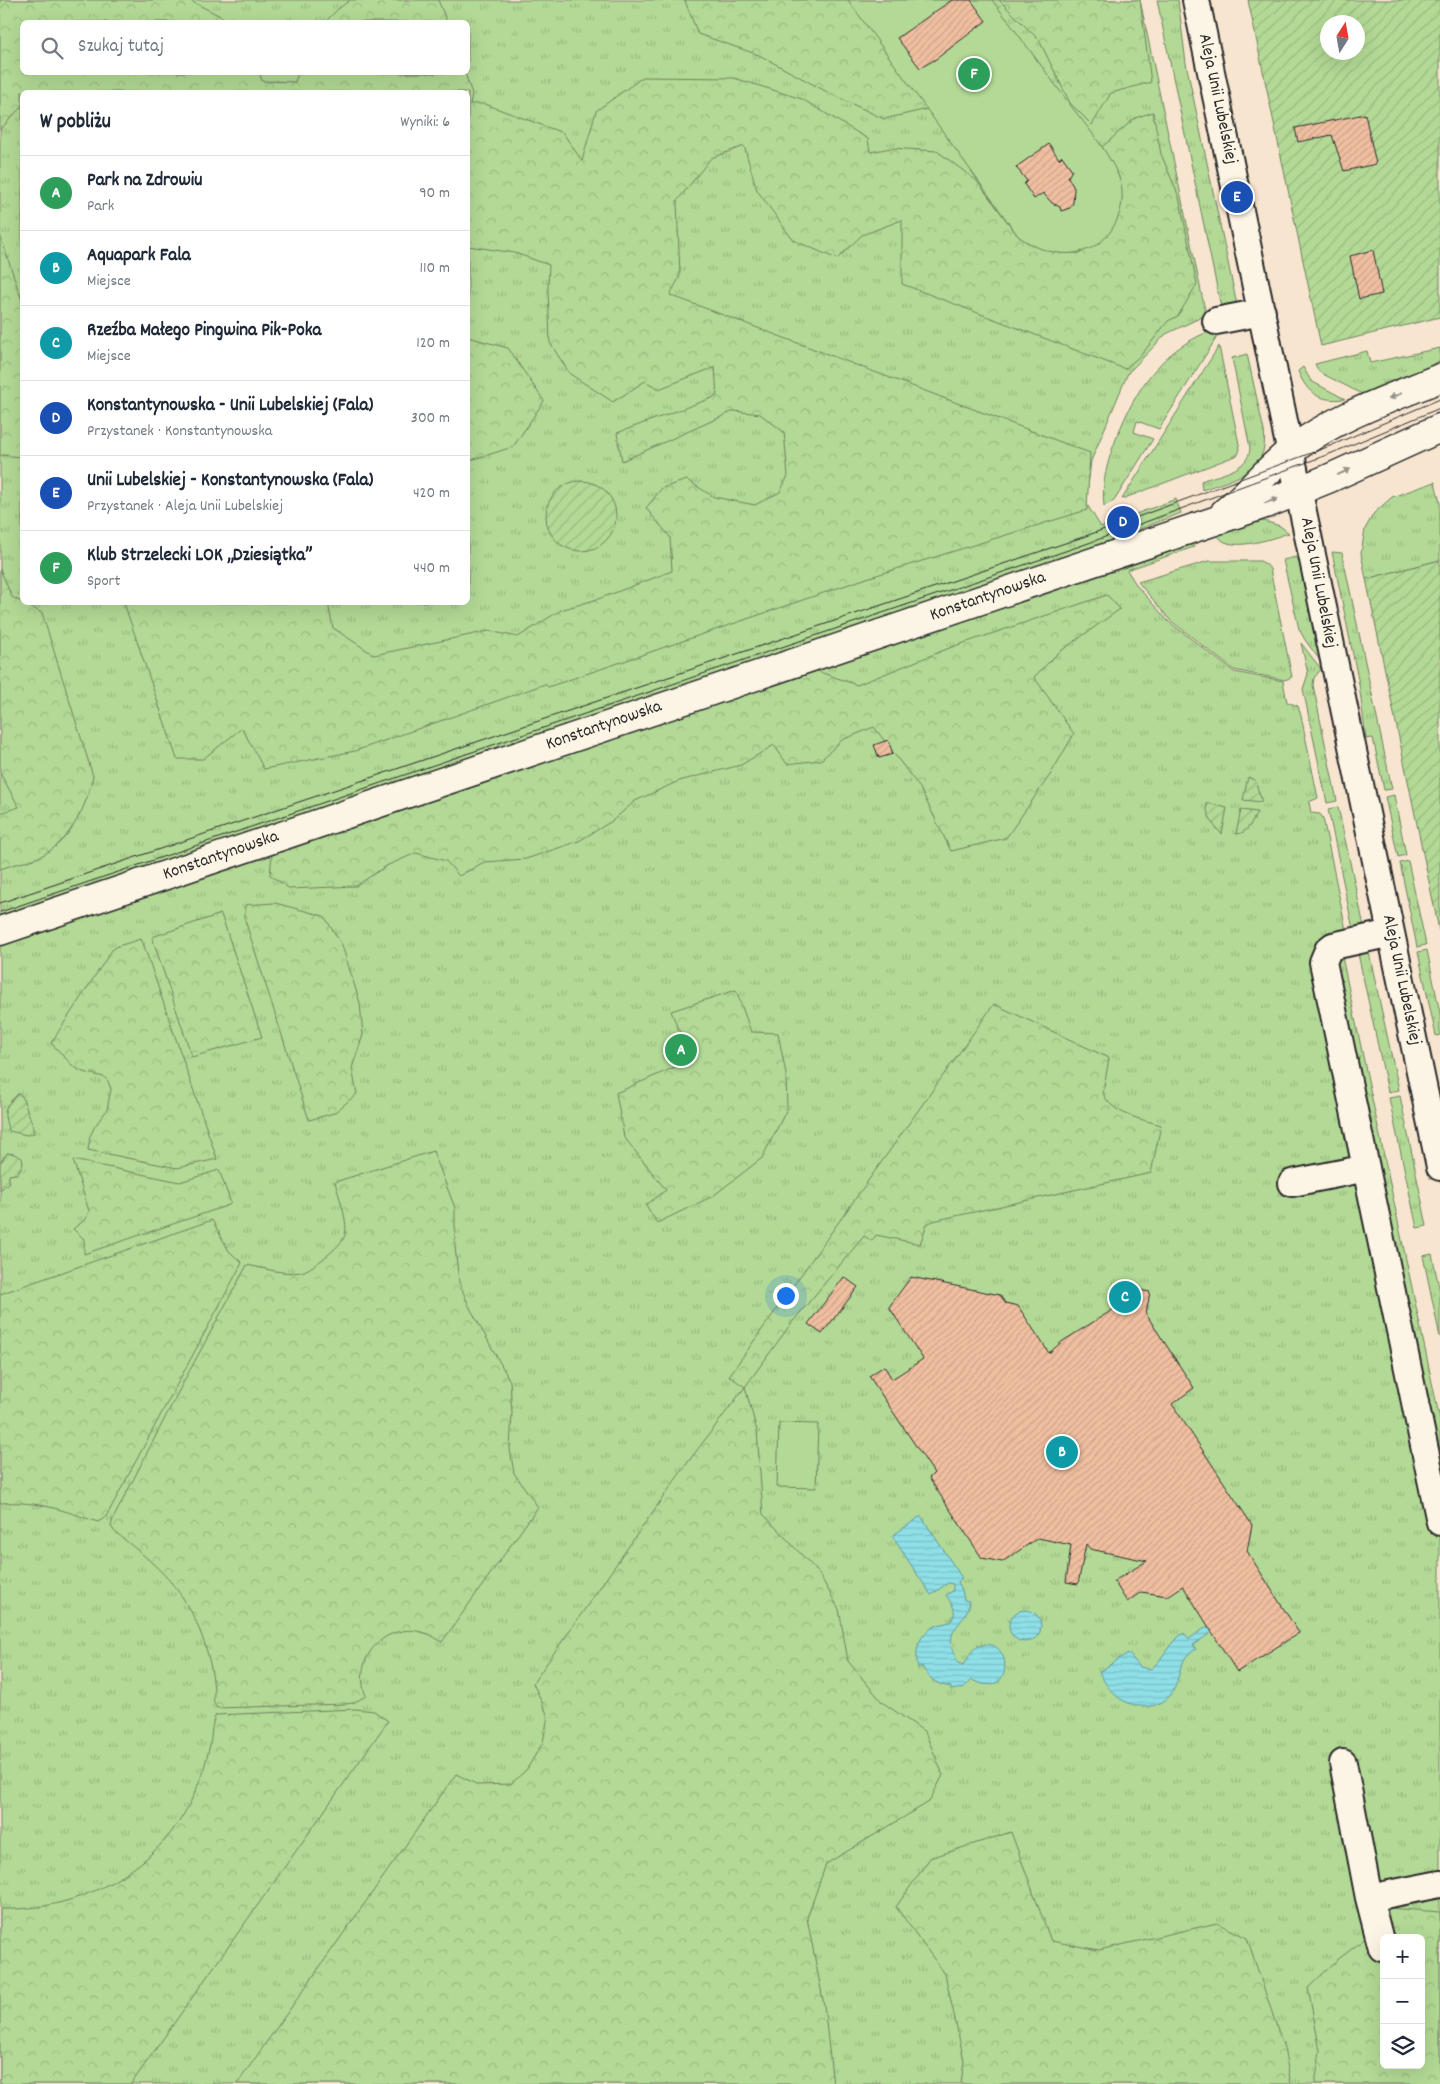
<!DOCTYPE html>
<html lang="pl">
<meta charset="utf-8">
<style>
body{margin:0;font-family:Dekko,sans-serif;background:#f2f2f3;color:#1f2937}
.controls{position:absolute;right:15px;bottom:15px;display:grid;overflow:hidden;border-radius:8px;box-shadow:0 5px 20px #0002}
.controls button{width:45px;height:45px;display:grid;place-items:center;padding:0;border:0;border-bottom:1px solid #e0e1e3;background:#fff;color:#1f2937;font:25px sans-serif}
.compass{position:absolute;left:1320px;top:15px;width:45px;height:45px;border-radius:50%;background:#fff;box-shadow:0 5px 20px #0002;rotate:11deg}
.you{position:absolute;left:785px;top:1295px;width:18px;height:18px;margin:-12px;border:4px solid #fff;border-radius:50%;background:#1a73e8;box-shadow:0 0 0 8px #1a73e833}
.badge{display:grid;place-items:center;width:32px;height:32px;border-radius:50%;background:#2b2b2b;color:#fff;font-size:16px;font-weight:700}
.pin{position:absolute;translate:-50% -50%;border:2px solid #fff;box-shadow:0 1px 5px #0006}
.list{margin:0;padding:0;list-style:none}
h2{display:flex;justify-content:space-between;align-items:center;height:65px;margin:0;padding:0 20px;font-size:21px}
h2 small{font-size:16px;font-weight:400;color:#747a83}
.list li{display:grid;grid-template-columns:32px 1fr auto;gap:15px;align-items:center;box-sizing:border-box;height:75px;padding:0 20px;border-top:1px solid #e0e1e3}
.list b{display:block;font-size:19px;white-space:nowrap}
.list p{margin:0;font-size:16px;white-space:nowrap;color:#747a83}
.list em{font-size:16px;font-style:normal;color:#747a83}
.icon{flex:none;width:28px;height:28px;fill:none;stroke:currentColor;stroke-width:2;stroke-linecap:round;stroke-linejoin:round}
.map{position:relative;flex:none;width:1440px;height:2084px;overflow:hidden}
.search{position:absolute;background:#fff;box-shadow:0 5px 20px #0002;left:20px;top:20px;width:450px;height:55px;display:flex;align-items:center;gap:12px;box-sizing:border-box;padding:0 18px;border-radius:8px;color:#747a83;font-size:19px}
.panel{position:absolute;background:#fff;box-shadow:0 5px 20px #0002;left:20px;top:90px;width:450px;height:515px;border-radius:8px}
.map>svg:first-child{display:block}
.grass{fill:url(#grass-tufts);stroke:#6e8260;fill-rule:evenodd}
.forest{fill:url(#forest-crowns);stroke:#6e8260;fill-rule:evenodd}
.garden{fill:url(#garden-furrows);stroke:#6e8260;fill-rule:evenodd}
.pitch{fill:#b2d995;stroke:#6e8260}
.water{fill:url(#water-rules);stroke:#66979c}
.building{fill:url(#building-hatch);stroke:#2b2b2b}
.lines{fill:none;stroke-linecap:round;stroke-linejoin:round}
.minor-casing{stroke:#2b2b2b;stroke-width:30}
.major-casing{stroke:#2b2b2b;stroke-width:31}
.minor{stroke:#fcf5e5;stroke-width:26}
.major{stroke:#fcf5e5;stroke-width:28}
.tram{stroke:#2b2b2b;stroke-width:1}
.oneway{fill:#949088}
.labels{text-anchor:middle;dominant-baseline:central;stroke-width:5;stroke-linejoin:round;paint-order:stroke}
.street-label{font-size:18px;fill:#2b2b2b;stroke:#fcf5e5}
</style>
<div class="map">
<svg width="1440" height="2084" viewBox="0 0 1440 2084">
<defs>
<pattern id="grass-tufts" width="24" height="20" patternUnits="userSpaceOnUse" patternTransform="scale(1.25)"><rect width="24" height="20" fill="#b2d995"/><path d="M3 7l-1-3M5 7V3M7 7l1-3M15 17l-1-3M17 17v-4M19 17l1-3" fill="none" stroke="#99ba81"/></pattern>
<pattern id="forest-crowns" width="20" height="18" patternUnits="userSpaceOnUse" patternTransform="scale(1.25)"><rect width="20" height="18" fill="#b2d995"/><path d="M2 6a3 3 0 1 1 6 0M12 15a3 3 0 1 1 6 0" fill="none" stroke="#99ba81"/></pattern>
<pattern id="garden-furrows" width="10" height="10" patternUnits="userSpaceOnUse" patternTransform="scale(1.25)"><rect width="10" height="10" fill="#b2d995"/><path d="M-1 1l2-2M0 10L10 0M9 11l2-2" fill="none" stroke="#99ba81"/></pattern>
<pattern id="water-rules" width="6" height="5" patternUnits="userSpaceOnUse" patternTransform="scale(1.25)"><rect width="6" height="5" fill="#8edfe7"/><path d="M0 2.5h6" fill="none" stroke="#7bc0c6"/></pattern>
<pattern id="building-hatch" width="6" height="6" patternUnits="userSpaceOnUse" patternTransform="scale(1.25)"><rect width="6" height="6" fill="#f0bfa0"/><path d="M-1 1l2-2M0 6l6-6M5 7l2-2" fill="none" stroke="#cea48a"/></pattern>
</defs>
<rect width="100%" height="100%" fill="#f8e5d0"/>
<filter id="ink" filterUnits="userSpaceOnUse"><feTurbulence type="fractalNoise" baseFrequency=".02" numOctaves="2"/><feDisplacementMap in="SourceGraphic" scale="10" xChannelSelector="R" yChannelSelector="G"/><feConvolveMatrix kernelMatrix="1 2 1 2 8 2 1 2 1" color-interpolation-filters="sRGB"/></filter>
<g filter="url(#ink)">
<!-- grass -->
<path class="grass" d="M0 0H1140L1206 315 1166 334 1128 373 1091 461 1086 503 1101 527 1176 499 1181 513 1109 541 1123 564 1192 541 1194 547 1127 570 1137 586 1168 621 1234 672 1283 681 1287 702 1298 706 1301 716 1318 798 1309 802 1311 813 1320 814 1323 818 1347 935 1338 938 1440 1420V2084H0ZM22 22H468V72H22ZM22 92H468V602H22ZM1384 1938H1421V2065H1384Z
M1157 0H1178L1186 63 1238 310 1222 312Z
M1215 329 1217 337 1159 429 1137 421 1134 432 1153 439 1114 501 1104 506C1101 483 1108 460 1116 439 1136 388 1161 349 1215 329Z
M1219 346 1240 449 1238 455 1122 499Z
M1440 348V361L1364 395 1319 372 1315 364 1367 351 1370 363Z
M1247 354 1264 431C1270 473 1232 479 1202 490L1201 481C1219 474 1249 471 1250 448L1232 358Z
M1303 367 1311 381 1345 399C1320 402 1307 394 1298 371Z
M1435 482 1440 503V560L1366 579 1361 553 1365 529 1374 513 1392 497Z
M1264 521 1280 526 1289 533C1273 538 1224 556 1217 533L1253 522Z
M1332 552 1342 553 1392 789 1384 790 1373 738 1366 739 1359 684Z
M1300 556 1322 663 1305 640 1299 629 1283 560Z
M1209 561H1260L1266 564 1270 569 1292 677 1285 680 1234 670 1170 620 1138 582Z
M1301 643 1321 669 1314 678 1313 685 1337 801 1327 803 1303 689 1308 674Z
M1394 795 1406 855 1398 857 1385 797Z
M1338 807 1365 931 1354 934 1328 809Z
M1408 861 1426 945 1417 947 1400 863Z
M1368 948 1399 1090 1388 1092 1357 949Z
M1427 950 1440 1013V1035L1436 1036 1418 952Z
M1400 1096 1427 1226 1417 1228 1389 1098Z
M1432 1254 1440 1292V1337L1423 1256Z"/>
<!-- forest -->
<path class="forest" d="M0 0H189L232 22H22V72H259L262 81 295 82 298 73H465L472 94 470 104H485L563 133 582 161 596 111 643 77 734 78 802 99 868 139 870 152 891 148 937 151 977 181 1018 236 1030 244 1061 253H1081L1119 177 1102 147 1135 118 1153 112 1161 154 1179 197 1197 284 1178 316 1168 321 1142 354 1125 369 902 284V220L862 235 837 259 793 240 757 190 744 146 711 158 677 201 680 276 670 295 1090 453 1087 510 867 578 548 687 545 684 355 751 264 769 242 728 203 759H177L124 603H328L333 628 374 655 489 631 518 637 561 610 601 598 672 571 670 537 646 508 662 488 687 480 714 497 755 505 780 492 788 476 784 432 760 414 734 411 622 461 617 433 717 396 715 367 659 389 645 381 613 402 570 374 550 343 548 289 549 265 515 253 468 246V92H22V106L0 130Z
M350 0H438L447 22H325L337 10Z
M686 0H851L932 108 884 119 829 93 759 55 698 34 685 1Z
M999 0H1140L1151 82 1111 93 1092 125 1070 103 1039 40Z
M0 235 22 301V457L0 455Z
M468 337 508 348 544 401 513 447 468 461Z
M0 569 12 597 42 613 93 776C87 806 70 842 41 856 29 862 13 864 0 869V813L19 807 0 773Z
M1107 595 1120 609 1058 653 1034 677 1074 734 1050 775 1006 838 951 851 920 788 874 727 842 740 821 760 787 764 774 745 741 765 679 781 635 801 612 821 579 841 526 859 484 862 459 876 446 861 416 853 386 866 356 886 290 889 270 875 272 854 817 671 857 685 952 647Z
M275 903 324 916 342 945 360 1003 363 1035 352 1068 357 1094 334 1113 309 1120 245 920V905Z
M221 914 262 1037 192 1057 152 937Z
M141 939 143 943 217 1159 177 1168 88 1150 90 1136 95 1126 107 1110 111 1089 108 1081 104 1077 83 1072 73 1066 51 1043 112 950 118 946Z
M736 990 751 1032 778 1033 786 1074 787 1109 762 1158 713 1196 657 1223 646 1205 666 1190 624 1137 616 1093 691 1060 671 1011Z
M994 1004 1109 1058 1103 1093C1111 1114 1141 1119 1161 1125L1151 1173 933 1221 927 1224 920 1244 876 1235 872 1241 864 1236 790 1325 745 1387 757 1431 763 1514 818 1572 839 1609 848 1661 882 1702 925 1732 943 1775 929 1802 826 1864 807 1918 824 2005 833 2084H237L456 1774 478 1785 511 1784 527 1769 543 1742 548 1716 533 1683 685 1466 745 1387 729 1376Z
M433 1151 455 1208V1247L459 1282 469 1306 510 1381 512 1413 510 1449 514 1473 538 1507 442 1642C437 1639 432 1635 425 1633 386 1620 351 1658 366 1696L353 1703 345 1704 217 1708C212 1703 214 1698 214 1691 213 1671 207 1649 200 1631 181 1583 152 1562 114 1531L111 1526 113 1519 184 1381 247 1265C263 1268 285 1275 301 1272 311 1270 342 1246 345 1235 349 1222 338 1195 335 1182Z
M73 1160 180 1182 219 1170 231 1203 229 1205 84 1254V1239L73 1229 86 1219 89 1211Z
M212 1220 229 1251 242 1263 106 1517 98 1522C61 1510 41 1501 0 1503V1294Z
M356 1709 374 1711 388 1721 131 2084H0V1909C80 1912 163 1868 195 1792 202 1777 206 1761 210 1745 212 1735 211 1723 216 1715Z
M1011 1832 1051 1941 1099 1950 1217 1923 1247 1938 1284 2048 1291 2084H961L964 2060 945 1974 896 1907 930 1858Z
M1390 1908 1440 1912V2084H1315L1320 2051 1308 1988 1336 1961 1375 1931ZM1384 1938H1421V2065H1384Z"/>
<!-- garden -->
<path class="garden" d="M1248 0H1440V317L1321 346ZM1328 22H1358V52H1328Z
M546 516a35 35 0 1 1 70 0a35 35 0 1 1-70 0Z
M1440 560V935L1366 579Z
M1248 777 1255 780 1262 802 1243 800Z
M1207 803 1227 808 1222 834C1214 828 1205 813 1207 803Z
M1241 810 1257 812C1252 822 1248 834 1236 834Z
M18 1094 22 1096 32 1123 34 1133 27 1135 9 1131C3 1113 2 1108 18 1094Z
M7 1153 14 1154 22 1158 23 1164 17 1174 9 1175V1182L0 1190V1163Z"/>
<!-- pitch -->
<path class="pitch" d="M848 0H992C1019 35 1045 71 1071 106 1088 128 1107 150 1118 175 1130 202 1115 238 1089 249 1065 259 1038 251 1018 236Z
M779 1423 818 1424 816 1488 777 1487Z"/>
<!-- water -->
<path class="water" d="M921 1516 962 1578 958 1582 962 1590 964 1600 969 1601C968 1627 938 1626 958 1663L963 1665C969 1660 969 1651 977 1647 1012 1630 1018 1703 972 1680L963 1688 951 1690V1687C937 1685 929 1679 922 1666L918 1668C914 1650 919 1632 938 1625 942 1624 946 1623 950 1622 959 1611 952 1605 946 1595L953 1591V1584L948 1583 931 1595 892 1536Z
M1009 1626a16 16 0 1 1 32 0a16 16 0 1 1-32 0Z
M1208 1626 1212 1632 1193 1645 1196 1649C1172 1659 1186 1693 1158 1704 1150 1707 1143 1707 1135 1705 1117 1701 1107 1688 1099 1672L1128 1653 1140 1667 1151 1669C1164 1659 1168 1642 1184 1633L1189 1639Z"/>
<!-- building -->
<path class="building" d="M952 0H971L986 21 936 59 920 68 897 38Z
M1365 114 1376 164 1344 171 1332 135 1298 142 1295 128Z
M1049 144 1059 159 1062 156 1072 170 1068 177 1074 188 1073 203 1070 208 1061 211 1060 207 1052 203 1043 193 1034 199 1024 184 1027 181 1016 167Z
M1373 250 1382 294 1359 299 1350 256Z
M888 740 893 754 879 758 874 745Z
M844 1277 858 1287 822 1334 808 1324Z
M911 1277 1000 1295 1005 1303 1018 1306 1049 1353 1063 1341 1114 1309 1118 1286 1150 1292 1146 1314 1194 1388 1172 1404 1252 1525 1247 1551 1299 1633 1237 1672 1183 1586 1168 1596 1141 1592 1127 1602 1114 1581 1147 1561 1090 1549 1086 1544 1078 1584 1066 1582 1071 1545 1038 1538 1002 1562 982 1558 929 1478 934 1473 869 1376 884 1366 892 1379 923 1359 889 1307Z"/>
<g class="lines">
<!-- minor casing -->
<g class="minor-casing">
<path id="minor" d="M1196 0 1440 1167
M1216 321 1262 312
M1391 933 1333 946 1328 950 1323 962 1440 1522
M1292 1183 1357 1170 1361 1167 1364 1161
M1343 1763 1369 1898 1440 1884
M1369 1898 1382 1948"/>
</g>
<!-- major casing -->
<g class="major-casing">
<path id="major" d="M1225 512C1249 493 1268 468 1292 450 1337 416 1389 399 1440 378
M0 931 1271 502 1330 478 1440 428"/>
</g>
<!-- minor -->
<use href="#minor" class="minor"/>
<!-- major -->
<use href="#major" class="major"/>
<!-- tram -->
<path class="tram" d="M0 903 1083 537 1330 446 1440 399
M0 912 1086 544 1332 453 1440 408"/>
</g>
<!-- one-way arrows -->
<defs><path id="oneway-solid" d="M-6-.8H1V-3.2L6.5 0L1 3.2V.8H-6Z" transform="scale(1.25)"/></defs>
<g class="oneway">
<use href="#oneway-solid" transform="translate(1395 396) rotate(158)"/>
<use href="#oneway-solid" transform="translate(1344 472) rotate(-25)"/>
<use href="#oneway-solid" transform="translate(1271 501) rotate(-19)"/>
</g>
</g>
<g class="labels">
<!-- street labels -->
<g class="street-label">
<text transform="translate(1217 99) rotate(78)">Aleja Unii Lubelskiej</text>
<text transform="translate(1318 583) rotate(79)">Aleja Unii Lubelskiej</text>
<text transform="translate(988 597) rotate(-19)">Konstantynowska</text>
<text transform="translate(604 726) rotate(-19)">Konstantynowska</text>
<text transform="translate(221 856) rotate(-19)">Konstantynowska</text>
<text transform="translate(1401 980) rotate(78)">Aleja Unii Lubelskiej</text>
</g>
</g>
</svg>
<div class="controls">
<button>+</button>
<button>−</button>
<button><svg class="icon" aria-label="layers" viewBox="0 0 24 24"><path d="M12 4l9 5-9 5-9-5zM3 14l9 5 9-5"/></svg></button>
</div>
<svg class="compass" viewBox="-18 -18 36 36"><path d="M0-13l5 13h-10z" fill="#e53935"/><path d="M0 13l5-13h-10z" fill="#747a83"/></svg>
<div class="you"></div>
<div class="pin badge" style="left:681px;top:1050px;background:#2e9e5b">A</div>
<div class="pin badge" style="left:1062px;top:1452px;background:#0f9aa8">B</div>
<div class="pin badge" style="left:1125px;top:1297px;background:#0f9aa8">C</div>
<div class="pin badge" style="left:1123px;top:522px;background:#1a4fb4">D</div>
<div class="pin badge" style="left:1237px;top:197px;background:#1a4fb4">E</div>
<div class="pin badge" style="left:974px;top:74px;background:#2e9e5b">F</div>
<div class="search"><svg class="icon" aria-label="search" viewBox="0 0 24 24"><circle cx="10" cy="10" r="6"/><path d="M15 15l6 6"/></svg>Szukaj tutaj</div>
<section class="panel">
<h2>W pobliżu<small>Wyniki: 6</small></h2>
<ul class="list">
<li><span class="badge" style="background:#2e9e5b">A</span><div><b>Park na Zdrowiu</b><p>Park</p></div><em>90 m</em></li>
<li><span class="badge" style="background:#0f9aa8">B</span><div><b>Aquapark Fala</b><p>Miejsce</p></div><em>110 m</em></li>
<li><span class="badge" style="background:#0f9aa8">C</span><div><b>Rzeźba Małego Pingwina Pik-Poka</b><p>Miejsce</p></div><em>120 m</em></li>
<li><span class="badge" style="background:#1a4fb4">D</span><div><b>Konstantynowska - Unii Lubelskiej (Fala)</b><p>Przystanek · Konstantynowska</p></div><em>300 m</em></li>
<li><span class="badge" style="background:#1a4fb4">E</span><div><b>Unii Lubelskiej - Konstantynowska (Fala)</b><p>Przystanek · Aleja Unii Lubelskiej</p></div><em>420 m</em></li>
<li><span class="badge" style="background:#2e9e5b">F</span><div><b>Klub Strzelecki LOK „Dziesiątka”</b><p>Sport</p></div><em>440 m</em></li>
</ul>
</section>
</div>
